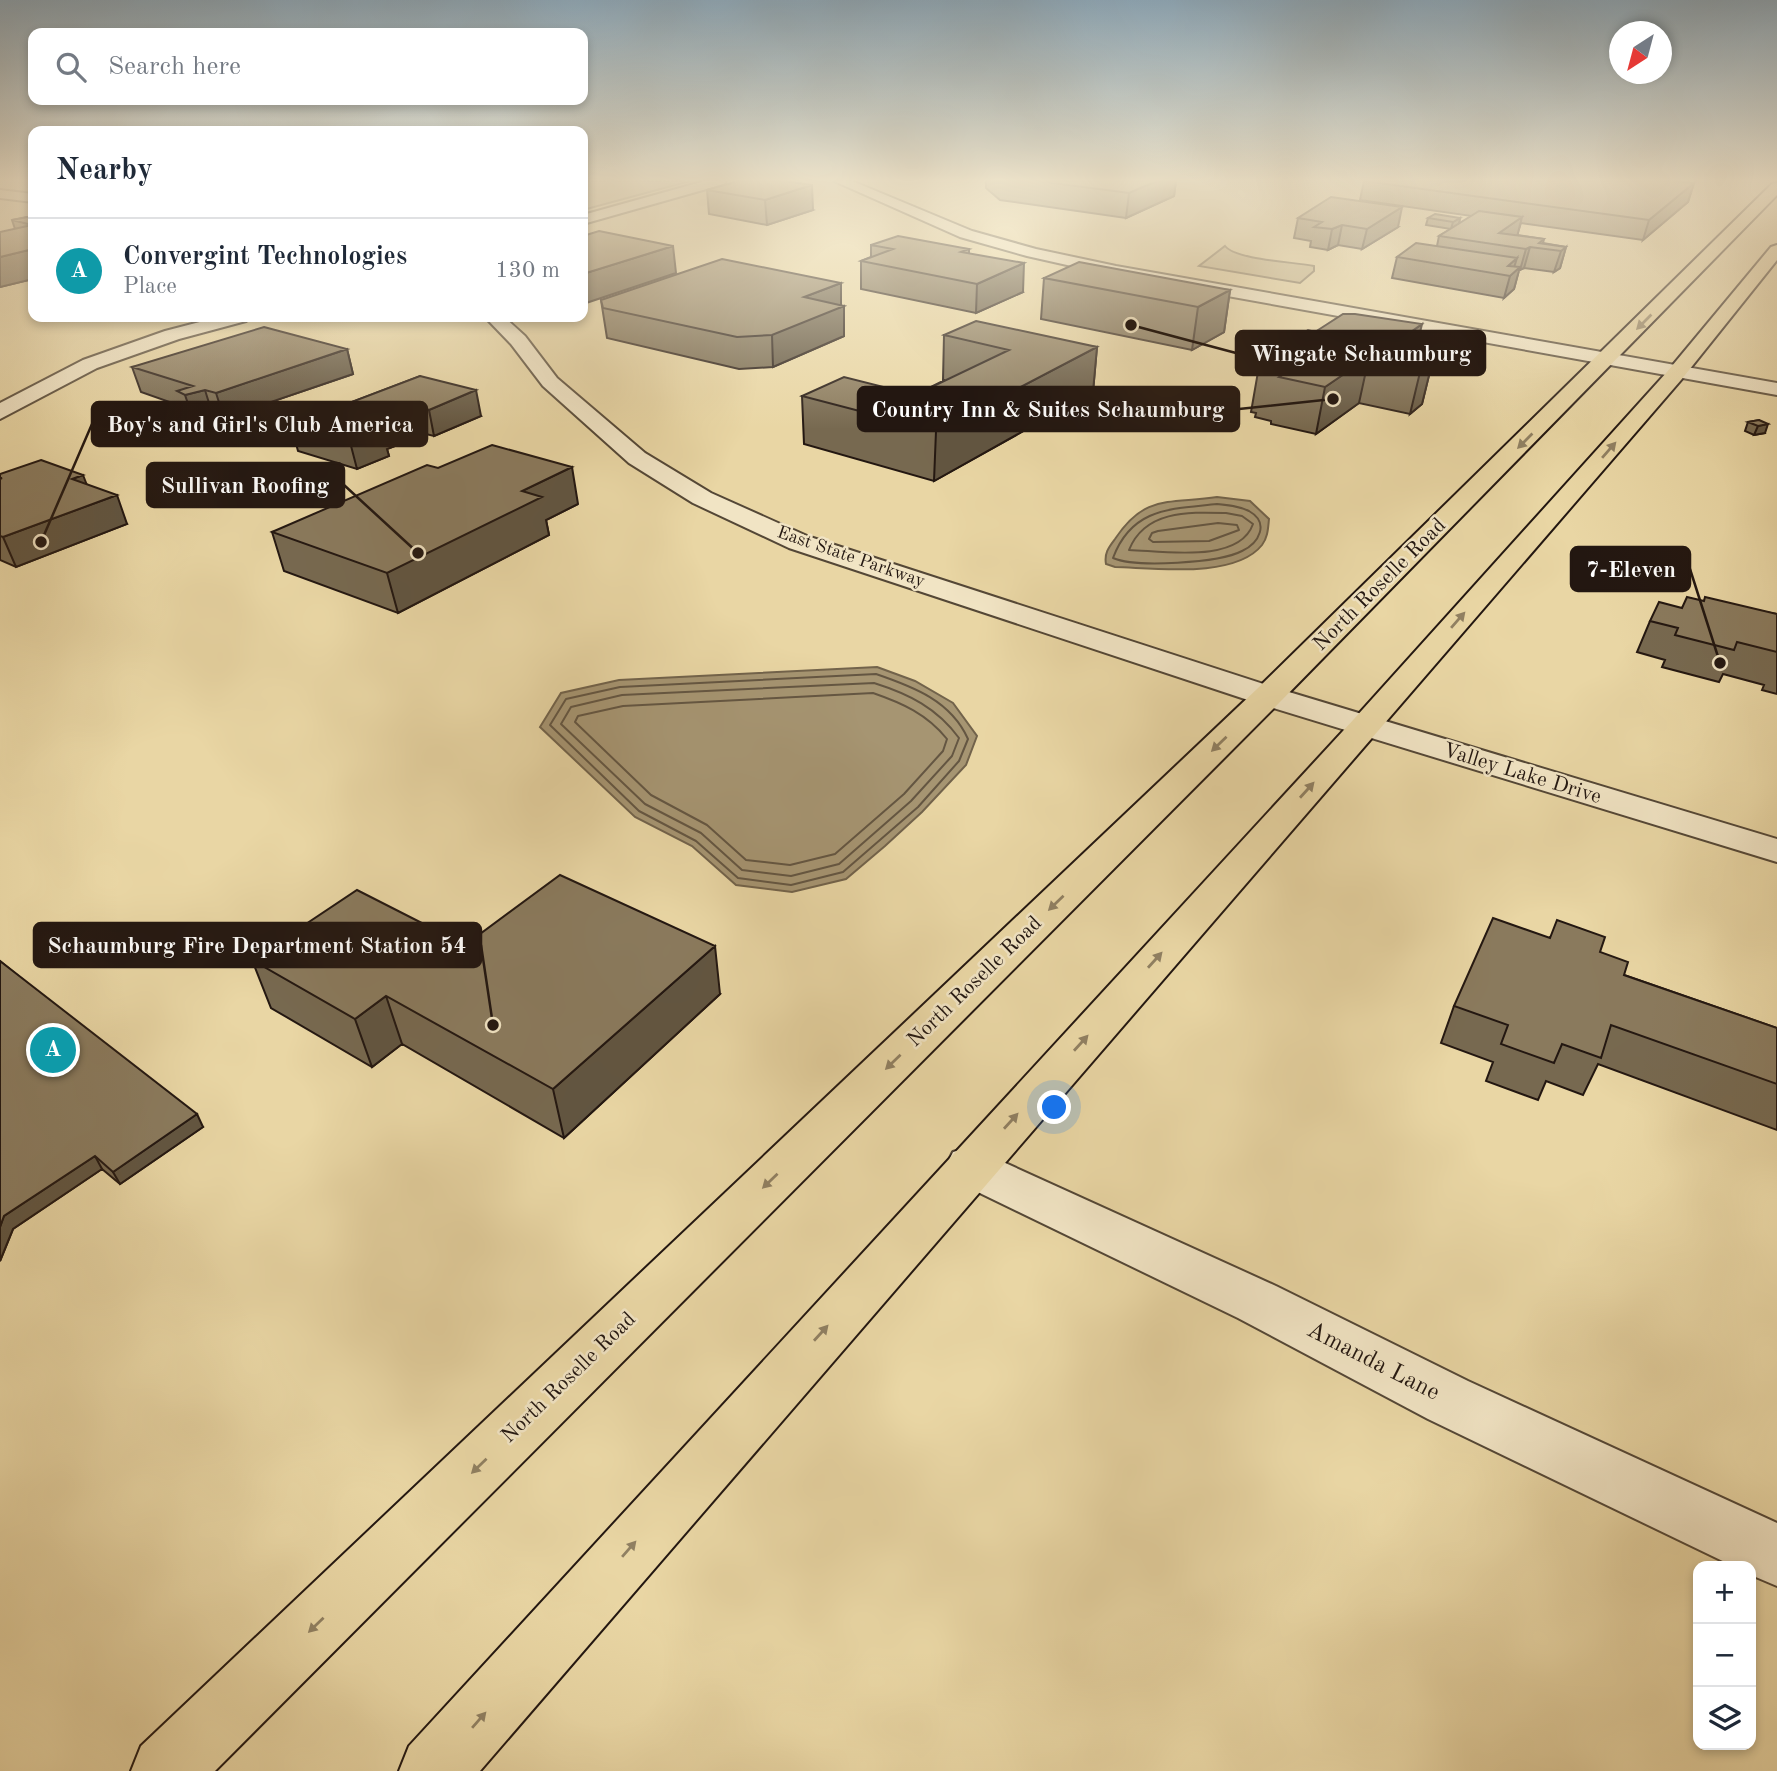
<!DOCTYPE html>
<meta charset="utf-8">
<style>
body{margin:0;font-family:"Old Standard TT",serif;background:#f6f6f7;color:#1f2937}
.controls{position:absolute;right:21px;bottom:21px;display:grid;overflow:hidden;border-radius:14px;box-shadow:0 4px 10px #0003}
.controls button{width:63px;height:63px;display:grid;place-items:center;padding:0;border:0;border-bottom:2px solid #e0e1e3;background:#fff;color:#1f2937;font:35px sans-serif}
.compass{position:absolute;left:1609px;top:21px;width:63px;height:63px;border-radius:50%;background:#fff;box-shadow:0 4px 10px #0003;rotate:216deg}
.you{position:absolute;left:1055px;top:1108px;width:24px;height:24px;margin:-18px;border:5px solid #fff;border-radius:50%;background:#1a73e8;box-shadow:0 0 0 10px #1a73e833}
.badge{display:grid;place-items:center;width:46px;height:46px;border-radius:50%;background:#8f2418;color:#fff;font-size:23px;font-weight:700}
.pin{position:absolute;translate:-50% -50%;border:4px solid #fff;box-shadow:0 2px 7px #0006}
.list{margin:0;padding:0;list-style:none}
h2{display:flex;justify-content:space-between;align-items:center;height:91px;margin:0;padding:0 28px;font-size:30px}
h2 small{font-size:23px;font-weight:400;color:#747a83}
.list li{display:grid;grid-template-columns:46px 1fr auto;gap:21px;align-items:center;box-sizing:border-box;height:105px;padding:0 28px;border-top:2px solid #e0e1e3}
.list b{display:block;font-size:26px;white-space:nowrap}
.list p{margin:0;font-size:23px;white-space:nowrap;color:#747a83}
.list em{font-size:23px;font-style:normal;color:#747a83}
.icon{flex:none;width:38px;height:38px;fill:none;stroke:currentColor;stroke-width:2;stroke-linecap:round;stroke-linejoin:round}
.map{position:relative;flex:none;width:1777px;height:1771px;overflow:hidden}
.search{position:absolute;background:#fff;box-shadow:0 4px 10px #0003;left:28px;top:28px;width:560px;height:77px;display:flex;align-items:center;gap:18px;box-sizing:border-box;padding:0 24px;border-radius:14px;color:#747a83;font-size:26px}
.panel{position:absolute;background:#fff;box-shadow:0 4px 10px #0003;left:28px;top:126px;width:560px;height:196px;border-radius:14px}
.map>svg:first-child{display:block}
.green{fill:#c7b68b;stroke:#75664e;stroke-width:2}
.water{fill:#a69572;stroke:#72634b;stroke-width:2}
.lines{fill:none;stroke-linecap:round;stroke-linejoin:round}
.shore{stroke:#645642;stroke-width:2}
.minor-casing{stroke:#544736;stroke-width:4}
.major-casing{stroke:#231711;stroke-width:4}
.minor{fill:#f1e4c4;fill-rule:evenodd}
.major{fill:#e9d6a4;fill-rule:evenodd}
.wall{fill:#776950;stroke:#231711;stroke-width:2}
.shaded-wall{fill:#615541;stroke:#231711;stroke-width:2}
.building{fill:#8a7a5d;stroke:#231711;stroke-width:2}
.oneway{fill:#908062}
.labels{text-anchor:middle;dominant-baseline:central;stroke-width:5;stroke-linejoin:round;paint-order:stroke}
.far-street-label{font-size:18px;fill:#231711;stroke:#f1e4c4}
.street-label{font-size:21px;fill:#231711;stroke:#f1e4c4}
.near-street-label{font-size:24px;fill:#231711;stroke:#f1e4c4}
.leader{fill:none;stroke:#231711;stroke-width:2.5}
.callout-dot{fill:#231711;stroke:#f1e4c4;stroke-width:2.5}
.callout{fill:#231711;stroke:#231711;stroke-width:2.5}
.callout-label{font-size:23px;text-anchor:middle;font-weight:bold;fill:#fff}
</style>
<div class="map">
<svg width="1777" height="1771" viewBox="0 0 1777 1771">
<rect width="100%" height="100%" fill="#e9d6a4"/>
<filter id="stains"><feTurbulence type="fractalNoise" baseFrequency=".00286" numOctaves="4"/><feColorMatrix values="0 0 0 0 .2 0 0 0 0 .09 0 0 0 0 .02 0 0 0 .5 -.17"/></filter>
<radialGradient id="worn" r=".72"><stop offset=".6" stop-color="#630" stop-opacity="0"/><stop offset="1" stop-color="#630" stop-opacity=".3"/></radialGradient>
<!-- green -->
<path class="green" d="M583 181H690L583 210Z
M1225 246C1236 260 1295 262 1314 266V271L1300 283 1199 266Z"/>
<!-- water -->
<path class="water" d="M1217 497 1250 501 1269 519C1268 528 1268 537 1262 545 1235 579 1154 568 1115 567L1106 564C1104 553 1109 547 1115 539 1145 494 1168 504 1217 497Z
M877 667 915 681 953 703 977 736 966 765 922 812 885 846 846 879 792 892 736 885 692 846 635 817 540 727 561 693 619 680Z"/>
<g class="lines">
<!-- shore -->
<path class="shore" d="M1217 504C1228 505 1239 506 1249 511 1270 523 1259 543 1242 551 1219 563 1136 568 1113 558 1132 507 1172 509 1217 504Z
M1226 513 1242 516 1253 524C1239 564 1163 551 1129 550 1145 510 1189 512 1226 513Z
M1218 523 1237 525 1239 530 1209 541 1153 542 1149 539 1152 533 1158 531Z
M876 674C914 687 951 701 968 739L959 761 918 807 843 872 791 885 738 878 696 841 639 811 550 725 566 699 620 687Z
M874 683C909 694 937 708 959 738L952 756 911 801 839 864 791 876 742 870 701 833 645 804 561 724 571 707 622 695Z
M873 693C902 703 927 714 947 739L943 751 904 794 835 854 790 865 746 860 707 825 651 795 575 722 578 716 623 706Z"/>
<!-- minor casing -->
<g class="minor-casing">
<path id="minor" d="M705 181H726L724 184 583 224V215Z
M834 181H852L972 231 1036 249 1116 266 1777 383V395L1116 276 1027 256 960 237Z
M0 190 33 194V202L0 198Z
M219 317H248L246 321 179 339 97 368 0 419V403L83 360 165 331Z
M485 317H504L525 336 557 378 645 453 711 493 807 536 1279 689 1777 839V862L1257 703 789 548 693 503 629 463 543 386 511 344Z
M970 1147 1276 1286 1468 1381 1777 1523V1586L1751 1575V1566H1733L1428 1419 1238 1318 953 1180 946 1166 953 1152Z"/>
</g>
<!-- major casing -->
<g class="major-casing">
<path id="major" d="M1777 183V195L1279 703 215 1771H131L141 1746 1257 689 1772 184Z
M1777 245V260L1681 380 480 1771H399L409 1746 1354 719 1667 372 1771 247Z"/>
</g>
<!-- minor -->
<use href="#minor" class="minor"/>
<!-- major -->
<use href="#major" class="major"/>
</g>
<!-- wall -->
<path class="wall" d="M738 181 813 210 767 225 709 214 707 190Z
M986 181H1176L1174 196 1126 218 1000 200 986 188Z
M1364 181 1694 183 1688 202 1643 240 1521 223 1517 235 1544 239 1543 243 1566 247 1560 268 1554 272 1524 268 1519 270 1514 289 1504 298 1392 278 1397 257 1437 246 1439 236 1451 229 1426 225 1428 218H1460L1459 224 1472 216 1360 200Z
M33 216V279L0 287 15 229 12 220Z
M1298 218 1398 227 1362 249 1338 245 1328 250 1310 247 1311 241 1294 238Z
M871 245 969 249V253L1023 292 976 313 861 289V261L871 257Z
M1044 278 1230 290 1224 332 1192 350 1041 319Z
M601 300 844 306V336L773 367 739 369 607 338Z
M944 335 1097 347 1093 392 934 481 804 444 802 396 915 395 945 380H943Z
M1287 343 1415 355 1433 359 1422 404 1410 414 1359 403 1316 434 1271 424V421L1255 417 1256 413 1251 412 1259 366 1286 349Z
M347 349 353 374 224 418 213 416 194 421 185 417 181 406 141 392 132 367Z
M420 376 481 416 434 436 426 434 387 449 389 456 357 469 298 451 291 425Z
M1759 420 1765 433 1754 435 1745 431 1748 422Z
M0 474 86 484 127 524 16 567 0 560Z
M578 504 546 520 549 535 398 613 284 571 272 532Z
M1704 601 1777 614V694L1762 690 1764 685 1723 674 1719 682 1662 667 1665 660 1637 652 1650 621 1682 608Z
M1550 937 1600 952 1624 975 1777 1028V1130L1598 1064 1583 1095 1546 1081 1538 1100 1486 1081 1493 1062 1441 1043 1454 1006Z
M465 945 720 994 564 1138 402 1044 372 1067 271 1008 252 960Z
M0 961 203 1127 120 1184 102 1169 13 1229 0 1261Z"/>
<!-- shaded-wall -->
<path class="shaded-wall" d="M1149 181H1176L1174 196 1126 218 1129 193Z
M1694 183 1688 202 1643 240 1649 220Z
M812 185 813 210 767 225 765 200Z
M1402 207 1398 227 1362 249 1367 229Z
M1522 217 1517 237 1499 233Z
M1460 218 1459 224 1451 229 1453 222Z
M1342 225 1338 245 1328 250 1332 229Z
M673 246 676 273 583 304V274Z
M1530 247 1524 268 1520 270 1526 249Z
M1566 247 1560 268 1554 272 1561 251Z
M33 249V279L0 287V257Z
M1517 258 1512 274 1520 267 1514 289 1504 298 1510 276 1508 266Z
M1024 263 1023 292 976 313 977 284Z
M841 283V307L844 306V336L773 367 772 335 804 297Z
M1230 290 1224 332 1192 350 1198 307Z
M1422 324 1412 366 1387 349Z
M1097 347 1093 392 934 481 936 431Z
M347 349 353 374 224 418 216 393Z
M1369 357 1359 403 1316 434 1325 387Z
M1433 359 1422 404 1410 414 1421 368Z
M205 390 213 416 194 421 185 395Z
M476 390 481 416 434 436 429 410Z
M420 407 426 434 387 449 389 456 357 469 350 442 373 426Z
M1768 424 1765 433 1754 435 1758 426Z
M572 467 578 504 546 520 549 535 398 613 387 573 522 491Z
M83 475 94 503 72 479Z
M117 495 127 524 16 567 3 537Z
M715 946 720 994 564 1138 553 1089Z
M386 996 402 1044 372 1067 355 1019Z
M197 1114 203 1127 120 1184 113 1172Z
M95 1156 102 1169 13 1229 0 1261V1227L4 1216Z"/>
<!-- building -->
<path class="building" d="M738 181H783L812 185 765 200 707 190Z
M1037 181H1157L1129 193Z
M1364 181H1672L1694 183 1649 220Z
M1331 197 1402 207 1367 229 1342 225 1332 229 1314 227 1322 222 1298 218Z
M1479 211 1522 217 1499 233 1544 239 1539 243 1566 247 1561 251 1530 247 1526 249 1439 236Z
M1435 214 1460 218 1453 222 1428 218Z
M33 216V249L0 257V232L32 225 12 220Z
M599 231 673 246 583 274V236Z
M898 236 969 249 961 252 1024 263 977 284 861 261 893 249 871 245Z
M1416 243 1517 258 1508 266 1520 267 1510 276 1397 257Z
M722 259 841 283 804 297 844 306 772 335 737 337 603 308 601 300Z
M1079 262 1230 290 1198 307 1044 278Z
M1343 314H1355L1422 324 1387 349 1433 359 1421 368 1369 357 1325 387 1279 377 1282 375 1263 371 1269 368 1259 366 1293 345 1287 343 1308 330 1315 332Z
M976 321 1097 347 936 431 802 396 844 377 915 395 1009 350 944 335Z
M264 327 347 349 216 393 205 390 185 395 177 391 193 386 132 367Z
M420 376 476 390 429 410 420 407 373 426 383 429 350 442 291 425Z
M1759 420 1768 424 1758 426 1748 422Z
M492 445 572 467 522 491 542 497 387 573 272 532 427 465 438 468Z
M41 460 83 475 72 479 117 495 3 537 0 536V479L2 478H0V474Z
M1687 597 1704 601 1705 597 1777 614V652L1737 642 1734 650 1675 635 1678 628 1650 621 1659 602 1682 608Z
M560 875 715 946 553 1089 386 996 355 1019 252 960 357 890 465 945Z
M1493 918 1550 938 1557 920 1605 937 1600 952 1628 962 1624 975 1777 1028V1084L1611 1025 1601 1058 1562 1044 1554 1063 1501 1044 1508 1025 1454 1006Z
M0 961 197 1114 113 1172 95 1156 4 1216 0 1227Z"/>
<!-- one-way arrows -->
<defs><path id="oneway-solid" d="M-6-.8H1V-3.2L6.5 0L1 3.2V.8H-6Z" transform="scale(1.75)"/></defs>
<g class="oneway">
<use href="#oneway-solid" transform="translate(1644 322) rotate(135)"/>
<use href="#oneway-solid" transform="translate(1525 441) rotate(135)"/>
<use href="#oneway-solid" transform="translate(1609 450) rotate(-49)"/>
<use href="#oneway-solid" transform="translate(1458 620) rotate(-49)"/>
<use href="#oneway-solid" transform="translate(1219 744) rotate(136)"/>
<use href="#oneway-solid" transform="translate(1307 790) rotate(-48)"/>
<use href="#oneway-solid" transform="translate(1056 903) rotate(136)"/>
<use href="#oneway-solid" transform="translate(1155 960) rotate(-48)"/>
<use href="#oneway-solid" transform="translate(1081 1043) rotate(-48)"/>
<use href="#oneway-solid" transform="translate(893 1062) rotate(136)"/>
<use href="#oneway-solid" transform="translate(1011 1121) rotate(-48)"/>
<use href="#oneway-solid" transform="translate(770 1181) rotate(136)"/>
<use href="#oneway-solid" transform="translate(821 1333) rotate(-48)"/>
<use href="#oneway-solid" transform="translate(479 1466) rotate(136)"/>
<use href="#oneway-solid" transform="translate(629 1549) rotate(-49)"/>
<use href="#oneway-solid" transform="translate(316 1625) rotate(136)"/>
<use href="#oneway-solid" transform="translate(479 1720) rotate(-49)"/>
</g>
<!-- sky -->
<linearGradient id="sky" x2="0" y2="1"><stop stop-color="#8da8b9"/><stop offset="0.42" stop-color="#f5edd6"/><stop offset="1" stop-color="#f5edd6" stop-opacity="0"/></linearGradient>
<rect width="1777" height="429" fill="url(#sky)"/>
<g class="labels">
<!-- far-street labels -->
<g class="far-street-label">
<text transform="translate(851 557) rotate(19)">East State Parkway</text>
</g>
<!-- street labels -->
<g class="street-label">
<text transform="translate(1380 585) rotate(-45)">North Roselle Road</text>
<text transform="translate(1522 774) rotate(17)">Valley Lake Drive</text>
<text transform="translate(975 982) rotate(-44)">North Roselle Road</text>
<text transform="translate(569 1378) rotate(-44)">North Roselle Road</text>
</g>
<!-- near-street labels -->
<g class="near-street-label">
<text transform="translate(1373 1362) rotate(27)">Amanda Lane</text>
</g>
</g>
<!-- callouts -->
<path class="leader" d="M1131 325L1236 353M1333 399L1239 409M41 542L92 424M418 553L344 485M1720 663L1690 569M493 1025L481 945"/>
<g class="callout-dot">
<circle cx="1131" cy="325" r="7"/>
<circle cx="1333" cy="399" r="7"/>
<circle cx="41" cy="542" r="7"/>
<circle cx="418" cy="553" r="7"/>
<circle cx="1720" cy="663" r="7"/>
<circle cx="493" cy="1025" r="7"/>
</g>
<g class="callout">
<rect x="1236" y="331" width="249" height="44" rx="7"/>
<rect x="858" y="387" width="381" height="44" rx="7"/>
<rect x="92" y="402" width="335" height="44" rx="7"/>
<rect x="147" y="463" width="197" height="44" rx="7"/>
<rect x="1571" y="547" width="119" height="44" rx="7"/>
<rect x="34" y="923" width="447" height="44" rx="7"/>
</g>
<g class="callout-label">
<text x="1361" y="361">Wingate Schaumburg</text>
<text x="1048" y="417">Country Inn &amp; Suites Schaumburg</text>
<text x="260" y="432">Boy's and Girl's Club America</text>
<text x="245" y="493">Sullivan Roofing</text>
<text x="1631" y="577">7-Eleven</text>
<text x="257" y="953">Schaumburg Fire Department Station 54</text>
</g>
<rect width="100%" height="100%" filter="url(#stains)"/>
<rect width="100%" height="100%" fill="url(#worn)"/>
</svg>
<div class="controls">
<button>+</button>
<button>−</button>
<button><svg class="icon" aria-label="layers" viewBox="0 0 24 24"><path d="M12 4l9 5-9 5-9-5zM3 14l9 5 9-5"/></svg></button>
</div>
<svg class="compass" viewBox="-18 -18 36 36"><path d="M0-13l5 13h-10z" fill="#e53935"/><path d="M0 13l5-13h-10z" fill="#747a83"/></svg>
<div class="you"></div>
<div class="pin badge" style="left:53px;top:1050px;background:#0f9aa8">A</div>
<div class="search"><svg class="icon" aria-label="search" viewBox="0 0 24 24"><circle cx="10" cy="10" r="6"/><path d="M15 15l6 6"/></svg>Search here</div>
<section class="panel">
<h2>Nearby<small></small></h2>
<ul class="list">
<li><span class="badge" style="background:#0f9aa8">A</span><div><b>Convergint Technologies</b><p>Place</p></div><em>130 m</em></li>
</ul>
</section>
</div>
